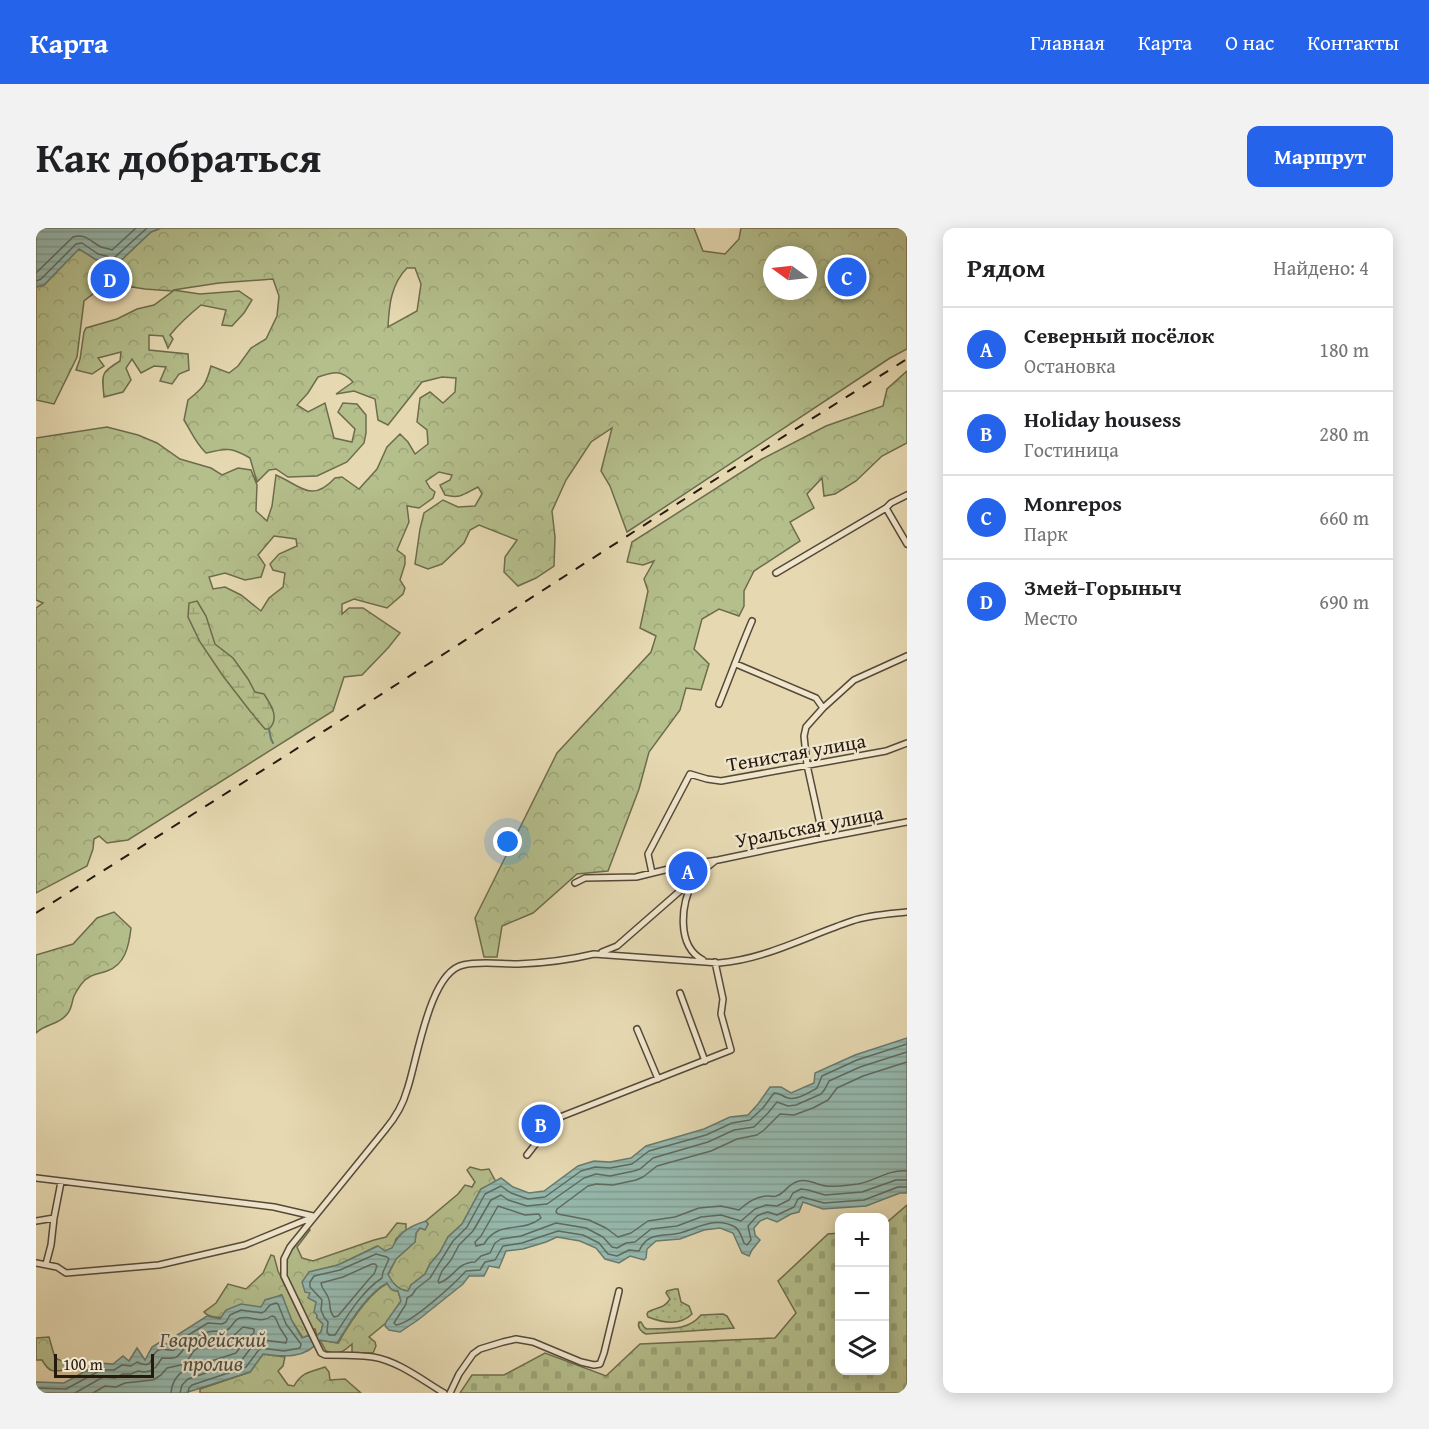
<!DOCTYPE html>
<html lang="ru">
<meta charset="utf-8">
<style>
body{margin:0;font-family:"Gentium Book Plus",serif;background:#f2f2f2;color:#202124}
.controls{position:absolute;right:18px;bottom:18px;display:grid;overflow:hidden;border-radius:12px;box-shadow:0 3px 15px #0003}
.controls button{width:54px;height:54px;display:grid;place-items:center;padding:0;border:0;border-bottom:2px solid #e0e0e0;background:#fff;color:#202124;font:30px sans-serif}
.compass{position:absolute;left:727px;top:18px;width:54px;height:54px;border-radius:50%;background:#fff;box-shadow:0 3px 15px #0003;rotate:285deg}
.scale{position:absolute;left:18px;bottom:15px;width:100px;box-sizing:border-box;padding-left:6px;border:3px solid #26190e;border-top:0;font-size:16px;line-height:21px;white-space:nowrap;color:#26190e;-webkit-text-stroke:4px #efe6cd;paint-order:stroke}
.you{position:absolute;left:472px;top:614px;width:21px;height:21px;margin:-15px;border:4px solid #fff;border-radius:50%;background:#1a73e8;box-shadow:0 0 0 9px #1a73e833}
.badge{display:grid;place-items:center;width:39px;height:39px;border-radius:50%;background:#2563eb;color:#fff;font-size:20px;font-weight:700}
.pin{position:absolute;translate:-50% -50%;border:3px solid #fff;box-shadow:0 2px 6px #0006}
.list{margin:0;padding:0;list-style:none}
h2{display:flex;justify-content:space-between;align-items:center;height:78px;margin:0;padding:0 24px;font-size:26px}
h2 small{font-size:20px;font-weight:400;color:#757577}
.list li{display:grid;grid-template-columns:39px 1fr auto;gap:18px;align-items:center;box-sizing:border-box;height:84px;padding:0 24px;border-top:2px solid #e0e0e0}
.list b{display:block;font-size:22px;white-space:nowrap}
.list p{margin:0;font-size:20px;white-space:nowrap;color:#757577}
.list em{font-size:20px;font-style:normal;color:#757577}
.icon{flex:none;width:33px;height:33px;fill:none;stroke:currentColor;stroke-width:2;stroke-linecap:round;stroke-linejoin:round}
.map{position:relative;flex:none;width:871px;height:1165px;overflow:hidden;border-radius:12px}
header{display:flex;align-items:center;gap:36px;box-sizing:border-box;height:84px;padding:0 30px;background:#2563eb;color:#fff}
header strong{font-size:28px}
nav{display:flex;gap:33px;margin-inline-start:auto;font-size:21px}
.intro{display:flex;align-items:center;justify-content:space-between;box-sizing:border-box;height:144px;padding:0 36px}
h1{margin:0;font-size:42px}
.button{padding:15px 27px;border-radius:12px;background:#2563eb;color:#fff;font-size:21px;font-weight:700}
main{display:flex;gap:36px;padding:0 36px}
aside{flex:1;background:#fff;border-radius:12px;box-shadow:0 3px 15px #0003}
.map>svg:first-child{display:block}
.grass{fill:url(#grass-dots);stroke:#6d6c4d;stroke-width:1.5}
.forest{fill:url(#forest-crowns);stroke:#6d6c4d;stroke-width:1.5;fill-rule:evenodd}
.wetland{fill:url(#wetland-marsh);stroke:#6d6c4d;stroke-width:1.5}
.cemetery{fill:url(#cemetery-stones);stroke:#6d6c4d;stroke-width:1.5}
.water{fill:url(#water-rules);stroke:#697a6f;stroke-width:1.5}
.lines{fill:none;stroke-linecap:round;stroke-linejoin:round}
.shore{stroke:#5e6a5f;stroke-width:1.5}
.stream{stroke:#697a6f;stroke-width:2}
.street-casing{stroke:#564937;stroke-width:8}
.street{stroke:#efe6cd;stroke-width:5}
.rail{stroke:#26190e;stroke-width:2;stroke-dasharray:10 10;stroke-linecap:butt}
.labels{text-anchor:middle;dominant-baseline:central;stroke-width:4.5;stroke-linejoin:round;paint-order:stroke}
.street-label{font-size:20px;fill:#26190e;stroke:#efe6cd}
.water-label{font-size:21px;font-style:italic;fill:#4d5147;stroke:#efe6cd}
</style>
<header>
<strong>Карта</strong>
<nav><a>Главная</a><a>Карта</a><a>О нас</a><a>Контакты</a></nav>
</header>
<div class="intro"><h1>Как добраться</h1><a class="button">Маршрут</a></div>
<main>
<div class="map">
<svg width="871" height="1165" viewBox="0 0 871 1165">
<defs>
<pattern id="grass-dots" width="8" height="8" patternUnits="userSpaceOnUse" patternTransform="scale(1.5)"><rect width="8" height="8" fill="#b4bf8c"/><path d="M2 2h.1M6 6h.1" fill="none" stroke="#9ba478" stroke-width="1.8" stroke-linecap="round"/></pattern>
<pattern id="forest-crowns" width="20" height="18" patternUnits="userSpaceOnUse" patternTransform="scale(1.5)"><rect width="20" height="18" fill="#b4bf8c"/><path d="M2 6a3 3 0 1 1 6 0M12 15a3 3 0 1 1 6 0" fill="none" stroke="#9ba478"/></pattern>
<pattern id="wetland-marsh" width="20" height="14" patternUnits="userSpaceOnUse" patternTransform="scale(1.5)"><rect width="20" height="14" fill="#b4bf8c"/><path d="M1 5h8M5 5V1M11 12h8M15 12V8" fill="none" stroke="#9ba478"/></pattern>
<pattern id="cemetery-stones" width="16" height="16" patternUnits="userSpaceOnUse" patternTransform="scale(1.5)"><rect width="16" height="16" fill="#b4bf8c"/><path d="M2 7V4a2 2 0 0 1 4 0v3zM10 15v-3a2 2 0 0 1 4 0v3z" fill="#9ba478"/></pattern>
<pattern id="water-rules" width="6" height="5" patternUnits="userSpaceOnUse" patternTransform="scale(1.5)"><rect width="6" height="5" fill="#96bab0"/><path d="M0 2.5h6" fill="none" stroke="#819f96"/></pattern>
</defs>
<rect width="100%" height="100%" fill="#e6d9b2"/>
<filter id="stains"><feTurbulence type="fractalNoise" baseFrequency=".00333" numOctaves="4"/><feColorMatrix values="0 0 0 0 .2 0 0 0 0 .09 0 0 0 0 .02 0 0 0 .5 -.17"/></filter>
<radialGradient id="worn" r=".72"><stop offset=".6" stop-color="#630" stop-opacity="0"/><stop offset="1" stop-color="#630" stop-opacity=".3"/></radialGradient>
<!-- grass -->
<path class="grass" d="M639 1061H642L645 1074 653 1078 656 1086C644 1098 627 1095 612 1089L611 1086 612 1084C621 1079 628 1081 634 1071L630 1065 631 1063Z
M687 1086 691 1088 698 1100 610 1106C605 1104 601 1099 603 1094H605L608 1099 611 1101C631 1100 651 1104 665 1087Z"/>
<!-- forest -->
<path class="forest" d="M125 0H658L667 23 689 26 703 11 705 0H871V121L854 130 591 304 574 258 565 243 576 200 555 214 530 252 516 283 519 309 518 338 500 350 482 358 468 344 469 329 481 312 443 297 434 302 428 315 406 336 392 341 379 336 384 301 388 285 407 272 422 279 439 278 446 266 442 259C428 266 425 271 409 267L404 257 414 252 416 247 403 244 390 253 394 260 399 264 397 270 383 280 371 278 373 294 361 322 369 328V336L364 352 369 360 367 366 351 380 318 371 306 376V386L313 380H327L364 405 352 420 326 447 308 449 297 483 92 612 71 615 63 608 58 611 57 621 51 638 0 665V380L7 375 0 372V210L71 199 102 207 121 215 144 231 175 240 186 247 202 240 215 242 221 257 220 283 231 293 236 278 240 247C264 257 275 276 299 250L306 249 323 261 341 241 351 219 364 206 372 214 379 226 392 216 391 202 381 194 384 170 394 164 407 175 419 164 420 150 406 149 386 154 352 197 342 192 339 171 318 163 300 166 317 154C305 141 297 144 282 149L272 165 261 177 272 184 289 175 298 210 316 214 319 201 302 184 307 175 321 176 330 187V205L328 215 311 234 281 248 252 249 240 241 233 242 221 254 214 230C195 219 191 220 170 225 159 214 156 205 148 192L152 172C167 160 170 157 175 138L193 145 202 138 215 120 230 111 241 88 243 68 237 51 183 55 137 62 164 66 203 63 216 72 208 85 196 98 186 97 190 82 165 77C154 86 143 96 134 107L137 111 132 120 127 108 113 107V122L152 126 153 142 143 146 136 156 124 153 130 139 118 138 105 145 96 131 90 140 95 152 87 164 68 169C66 146 64 145 84 133L85 124 62 130 68 138 56 146 40 142 44 131 48 104 50 100 81 91 101 81 118 77 137 63 109 61 83 57 66 59 48 73 41 129 18 176 0 172V59L8 57 43 20 59 31 80 37 115 4ZM736 27H772V63H736ZM371 40H379L385 56 381 83 352 99C353 78 355 56 371 40ZM238 308 260 311 261 318 243 326 234 336 237 342 249 345 247 359 233 370 225 383 205 367 189 359 177 361 173 349 189 345 209 352 225 349 229 337 222 327Z
M871 143V215L846 228 820 253 799 266 788 268 786 250 771 266 778 280 754 294 764 313 718 343 708 363V378L703 388 683 381 666 391 658 421 673 436 665 462 650 460 644 482 613 524 603 561 572 643 541 646 497 685 466 698 461 729H448L439 690 521 525 615 424 620 408 604 400 612 363 608 351 618 333 607 337 591 334 596 314 726 231 790 198 847 178 851 161Z
M78 684 95 700C93 718 89 737 71 743 61 747 59 744 49 752 45 756 41 762 38 768 36 773 36 780 32 785 22 798 10 795 0 805V727L37 716 61 690Z
M434 939 445 942 453 941 460 954 445 961 426 996 412 1009 404 1024 394 1036 389 1046 375 1057 372 1063C362 1062 356 1055 352 1047L360 1031 379 1014 380 1005 384 1000 389 1001 392 996 390 993 422 966 429 957 436 959 439 954 431 942Z
M361 995 370 996V1002L360 1011 357 1020 349 1023 341 1018 302 1037 273 1044 274 1065 280 1074 281 1090 287 1096 285 1104 281 1108 279 1101 275 1102 250 1050V1032L256 1021 272 1000 274 1002 261 1019 266 1030 277 1033 338 1012 350 1009Z
M235 1027 238 1028 242 1043 273 1107 267 1110 256 1093 245 1067C238 1071 231 1077 224 1079 211 1085 178 1096 168 1084L180 1075 192 1056 210 1061 227 1045Z
M352 1055C354 1061 355 1063 362 1063L365 1073 350 1095 333 1109 339 1114 340 1118 337 1125H316V1116C307 1124 302 1128 290 1123L284 1112 302 1115C313 1096 332 1065 352 1055Z
M13 1109 19 1130 33 1136 29 1142C16 1144 13 1144 6 1132H0V1110Z
M227 1126 249 1129 247 1138 242 1143 252 1157 258 1158C266 1144 274 1144 289 1139L293 1144 294 1152 309 1151 325 1165H164V1161L214 1144Z"/>
<!-- wetland -->
<path class="wetland" d="M161 373 170 388 179 416 197 430 212 451 219 464 228 466C235 477 244 490 233 501H229L214 483 187 448 164 414 152 389 153 375Z"/>
<!-- cemetery -->
<path class="cemetery" d="M871 977V1165H424L436 1147H468L509 1125 570 1148 604 1116 739 1110 760 1085 742 1053 792 1006 803 1005 804 1142H848L849 996Z"/>
<!-- water -->
<path class="water" d="M0 0H125L115 4 79 38 59 31 43 21 8 57 0 59Z
M871 810V965H864L830 978 787 981 767 974 763 984 755 986 741 994 731 990 724 993 718 1000 719 1007 724 1012 716 1022 713 1028 706 1025 697 1005 684 1000 668 1002 644 1011 620 1013 611 1021 610 1030 608 1032 594 1028 583 1035 569 1031 560 1020 544 1013 521 1009 510 1014 487 1021 470 1023 463 1040 453 1038 448 1048H433L427 1056 382 1092 364 1104 353 1102 349 1098 350 1094 365 1073 362 1063C355 1063 354 1060 351 1055 331 1065 313 1096 301 1115L284 1112C270 1131 248 1129 227 1126L214 1144 149 1165H0V1154L28 1155 64 1135 77 1136 87 1128 93 1133 101 1120 109 1132 116 1119 124 1114 135 1117 138 1109 171 1088 184 1091 190 1082 205 1076 225 1079 229 1072 246 1067 256 1093 266 1110 273 1107 275 1112 285 1104 287 1096 281 1090V1087L278 1084 280 1074 272 1070 274 1065 269 1064 266 1054 273 1044 302 1037 342 1018 349 1023 356 1020C363 1004 374 998 390 993L392 996 389 1002 384 1000 380 1005 379 1014 360 1031 352 1046C356 1055 362 1062 372 1063L375 1057 389 1046 394 1036 404 1024 412 1009 426 996 445 961 465 950 477 959 493 965 508 963 542 938 558 933 574 934 595 930 610 918 668 901 694 889 712 887 722 876 734 859H745L755 865 778 855 779 845 819 827Z"/>
<g class="lines">
<!-- shore -->
<path class="shore" d="M0 45 37 9C50 5 55 14 65 19 68 20 74 21 76 22L100 0
M0 53 5 51 40 16 46 15 62 26 78 30 111 0
M871 816 821 832 786 848 781 860C774 864 760 873 752 870 745 868 745 865 738 865L727 880 714 892 696 895 670 907 613 923 596 936 574 940 559 939 545 943 509 969 492 971 475 965 465 958 449 966 431 999 417 1013 394 1050 380 1061 376 1067 371 1070 370 1076 358 1095 360 1097C375 1096 419 1055 430 1043L444 1042 449 1034 459 1032 467 1018 486 1015 522 1003 547 1007 563 1015 572 1026 581 1028 593 1022 603 1023C612 1003 627 1009 644 1005 662 1000 679 988 699 999 704 1002 706 1010 708 1015L711 1017 715 1012 712 998 721 988 728 985 732 984 741 987 758 979 762 971 766 969 788 975 828 972 862 959H871
M871 824 824 839 793 853 789 861 785 866 760 877 752 878 741 874 732 885 718 899 698 902 672 914 617 930 604 941 598 943 574 948 560 946 548 950 511 976 491 978 472 972 465 967 455 972 437 1003 423 1017 415 1032 406 1043 402 1053 403 1055C420 1049 419 1035 439 1034L445 1028 454 1025 459 1015 465 1011 485 1008 520 995 550 1000 567 1009 576 1019 581 1020 590 1015 599 1014 615 1001 641 998 665 989 685 987 705 993 719 981 730 977 741 978 753 972 757 965 765 961 772 962 789 967 826 964 860 952H871
M871 834 827 848 801 860 792 872 777 880 758 887 744 886 728 902 721 907 701 911 675 923 621 938 607 949 600 952 577 957 560 956 552 958 521 981 520 984 522 986 553 992 570 1000 582 1009 595 1005 612 993 639 989 663 980 685 978 703 982C711 975 720 968 731 968 732 968 739 969 740 968 749 966 752 955 763 953 773 950 780 957 790 958 799 959 812 957 822 956 839 953 853 941 871 943
M462 978 489 987 503 986 505 990C486 1006 463 991 448 1016L440 1018 439 1014 445 1008Z
M340 1026 351 1029 353 1031 347 1044 346 1050C326 1063 312 1087 299 1107H293L291 1104 292 1094 288 1089 285 1082 286 1072 274 1059V1054L278 1048 304 1042Z
M336 1036H339L341 1038 338 1046 333 1051 302 1088 298 1089C291 1080 296 1077 292 1069 289 1062 286 1062 285 1055L307 1049Z
M0 1160 30 1161 65 1142H78L86 1137 95 1138 101 1134C120 1143 112 1126 123 1122 127 1120 133 1123 138 1122L144 1112 172 1095 186 1096 190 1094 194 1087 205 1082 226 1085 229 1083 234 1077 240 1075 242 1076 250 1096 265 1116 264 1120 248 1123 225 1120 222 1123 210 1139 156 1157 153 1160 152 1165
M39 1165 67 1149 79 1150 87 1146H95L102 1143 108 1144 114 1143 120 1139 126 1130C140 1131 141 1131 149 1119 153 1114 166 1106 172 1104 178 1102 184 1105 191 1102 197 1099 197 1092 204 1090 217 1087 223 1097 236 1088L239 1089 244 1100 251 1111 250 1115 228 1112 222 1113 217 1117 205 1133 152 1151 146 1157 144 1165
M57 1165 69 1158 80 1159 89 1155 117 1152 125 1147 131 1140 145 1137 151 1133 157 1124 160 1121 176 1112 186 1113 195 1110 207 1099 218 1101V1105L210 1111 200 1125 151 1141C141 1146 136 1154 135 1165"/>
<!-- stream -->
<path class="stream" d="M233 501 235 511 237 515"/>
<!-- street casing -->
<g class="street-casing">
<path id="street" d="M850 280 871 316
M740 345 850 280 855 275 871 267
M700 436 780 470 787 480
M683 476C694 449 704 421 716 393
M787 610 771 537 768 508 770 499 787 480 818 452 871 428
M616 645 612 626 654 546 671 551 685 553 850 523 871 515
M657 654C645 676 640 718 667 732
M539 655 549 650 600 649 649 637 682 632 787 610 871 594
M566 724 581 718 669 641 679 633
M644 765 669 833
M601 801 622 851
M491 927 519 891 695 822 685 786 687 771 679 734
M0 950 238 979 277 988
M0 993 18 990
M0 1035 21 1039 30 1045 123 1037 209 1017 277 989
M10 1036 15 1017 18 990 25 954
M408 1165C386 1152 362 1133 337 1129 321 1127 305 1127 289 1127L285 1125 248 1048V1031L254 1019 349 902C359 890 367 877 371 862 381 834 393 744 427 737 443 733 465 736 482 736 508 735 533 732 558 726L683 735C730 731 771 708 816 693 833 687 853 686 871 684
M414 1165 423 1146 437 1126 444 1121 467 1114 480 1111 497 1114 545 1134 558 1137 564 1136 568 1125 583 1063"/>
</g>
<!-- street -->
<use href="#street" class="street"/>
<!-- rail -->
<path class="rail" d="M0 685 254 525 672 256 871 131"/>
</g>
<g class="labels">
<!-- street labels -->
<g class="street-label">
<text transform="translate(760 524) rotate(-10)">Тенистая улица</text>
<text transform="translate(773 598) rotate(-11)">Уральская улица</text>
</g>
<!-- water labels -->
<g class="water-label">
<text x="177" y="1111">Гвардейский<tspan x="177" dy="24">пролив</tspan></text>
</g>
</g>
<rect width="100%" height="100%" filter="url(#stains)"/>
<rect width="100%" height="100%" fill="url(#worn)"/>
</svg>
<div class="controls">
<button>+</button>
<button>−</button>
<button><svg class="icon" aria-label="layers" viewBox="0 0 24 24"><path d="M12 4l9 5-9 5-9-5zM3 14l9 5 9-5"/></svg></button>
</div>
<svg class="compass" viewBox="-18 -18 36 36"><path d="M0-13l5 13h-10z" fill="#e53935"/><path d="M0 13l5-13h-10z" fill="#757577"/></svg>
<div class="scale">100 m</div>
<div class="you"></div>
<div class="pin badge" style="left:652px;top:643px">A</div>
<div class="pin badge" style="left:505px;top:896px">B</div>
<div class="pin badge" style="left:811px;top:49px">C</div>
<div class="pin badge" style="left:74px;top:51px">D</div>
</div>
<aside>
<h2>Рядом<small>Найдено: 4</small></h2>
<ul class="list">
<li><span class="badge">A</span><div><b>Северный посёлок</b><p>Остановка</p></div><em>180 m</em></li>
<li><span class="badge">B</span><div><b>Holiday housess</b><p>Гостиница</p></div><em>280 m</em></li>
<li><span class="badge">C</span><div><b>Monrepos</b><p>Парк</p></div><em>660 m</em></li>
<li><span class="badge">D</span><div><b>Змей-Горыныч</b><p>Место</p></div><em>690 m</em></li>
</ul>
</aside>
</main>
